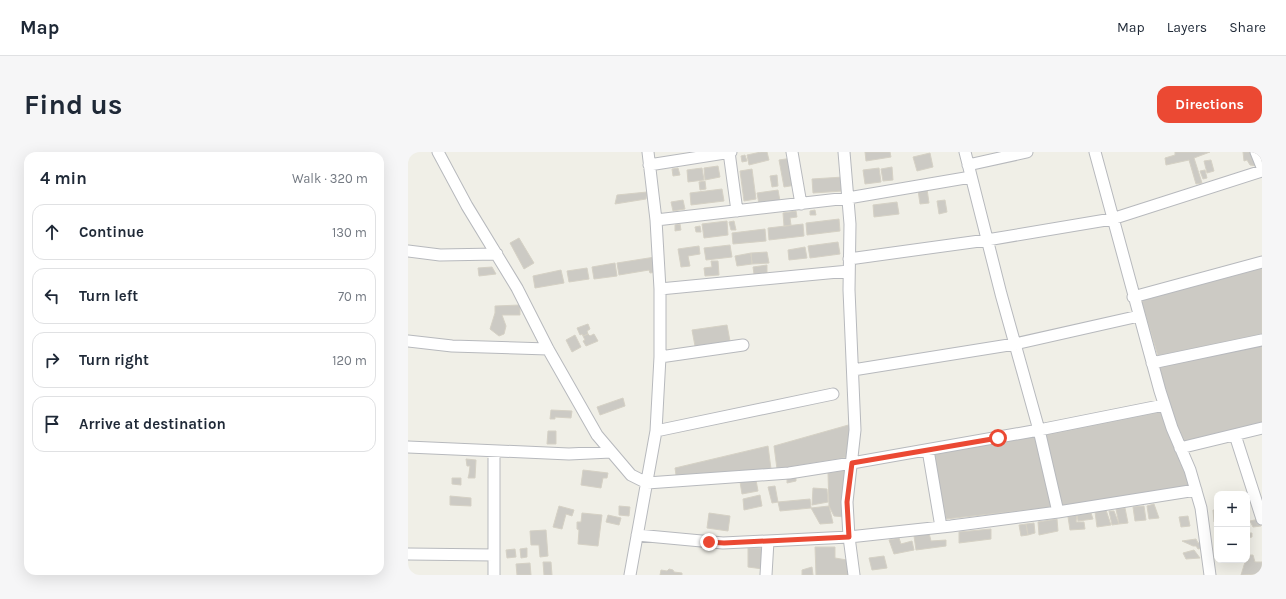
<!DOCTYPE html>
<meta charset="utf-8">
<style>
body{margin:0;font-family:Karla,sans-serif;background:#f6f6f7;color:#1f2937}
.controls{position:absolute;right:12px;bottom:12px;display:grid;overflow:hidden;border-radius:8px;box-shadow:0 4px 16px #0002}
.controls button{width:36px;height:36px;display:grid;place-items:center;padding:0;border:0;border-bottom:1px solid #e0e1e3;background:#fff;color:#1f2937;font:20px sans-serif}
.stop{position:absolute;width:12px;height:12px;margin:-9px;border:3px solid #eb4933;border-radius:50%;background:#fff}
.stop.end{background:#eb4933;border-color:#fff;box-shadow:0 1px 4px #0008}
.list{margin:0;padding:0;list-style:none}
h2{display:flex;justify-content:space-between;align-items:center;height:52px;margin:0;padding:0 16px;font-size:17px}
h2 small{font-size:13px;font-weight:400;color:#747a83}
.list li{display:grid;grid-template-columns:26px 1fr auto;gap:12px;align-items:center;box-sizing:border-box;height:56px;margin:0 8px 8px;padding:0 8px;border:1px solid #e0e1e3;border-radius:12px}
.list b{display:block;font-size:15px;white-space:nowrap}
.list em{font-size:13px;font-style:normal;color:#747a83}
.icon{flex:none;width:22px;height:22px;fill:none;stroke:currentColor;stroke-width:2;stroke-linecap:round;stroke-linejoin:round}
.map{position:relative;flex:none;width:854px;height:423px;overflow:hidden;border-radius:12px}
header{display:flex;align-items:center;gap:24px;box-sizing:border-box;height:56px;padding:0 20px;background:#fff;border-bottom:1px solid #e0e1e3}
header strong{font-size:19px}
nav{display:flex;gap:22px;margin-inline-start:auto;font-size:14px}
.intro{display:flex;align-items:center;justify-content:space-between;box-sizing:border-box;height:96px;padding:0 24px}
h1{margin:0;font-size:28px}
.button{padding:10px 18px;border-radius:12px;background:#eb4933;color:#fff;font-size:14px;font-weight:700}
main{display:flex;gap:24px;padding:0 24px}
aside{flex:1;background:#fff;border-radius:12px;box-shadow:0 4px 16px #0002}
.map>svg:first-child{display:block}
.building{fill:#cccac4;stroke:#d5d1c5}
.lines{fill:none;stroke-linecap:round;stroke-linejoin:round}
.minor-casing{stroke:#b7b9bd;stroke-width:13}
.minor{stroke:#fff;stroke-width:11}
.route{stroke:#eb4933;stroke-width:5}
</style>
<header>
<strong>Map</strong>
<nav><a>Map</a><a>Layers</a><a>Share</a></nav>
</header>
<div class="intro"><h1>Find us</h1><a class="button">Directions</a></div>
<main>
<aside>
<h2>4 min<small>Walk · 320 m</small></h2>
<ul class="list">
<li><svg class="icon" aria-label="ahead" viewBox="0 0 24 24"><path d="M12 20V5M6 11l6-6 6 6"/></svg><div><b>Continue</b></div><em>130 m</em></li>
<li><svg class="icon" aria-label="left" viewBox="0 0 24 24"><path d="M17 20v-9H6M10 6l-5 5 5 5"/></svg><div><b>Turn left</b></div><em>70 m</em></li>
<li><svg class="icon" aria-label="right" viewBox="0 0 24 24"><path d="M7 20v-9h11M14 6l5 5-5 5"/></svg><div><b>Turn right</b></div><em>120 m</em></li>
<li><svg class="icon" aria-label="arrive" viewBox="0 0 24 24"><path d="M6 21V4h12l-3 4 3 4H6"/></svg><div><b>Arrive at destination</b></div></li>
</ul>
</aside>
<div class="map">
<svg width="854" height="423" viewBox="0 0 854 423">
<rect width="100%" height="100%" fill="#f0efe7"/>
<!-- building -->
<path class="building" d="M353 0H359L361 8 341 13 339 3Z
M457 0H482L483 5 458 9Z
M767 0H802L786 6 794 31 788 32 781 8 758 13 757 6 767 3Z
M835 0H843L849 14 842 13 839 8 836 9Z
M522 1 525 15 509 19 505 5Z
M337 3 339 9 334 10 333 4Z
M384 6 388 33 376 35 371 8Z
M803 8 806 19 799 21 796 9Z
M310 14 312 25 297 28 296 16Z
M484 15 485 28 475 29 473 17Z
M270 16 272 23 265 24 264 17Z
M294 16 296 28 280 30 279 18Z
M471 16 473 30 457 32 455 18Z
M344 17 348 47 336 49 332 19Z
M797 18 799 26 795 27 792 19Z
M369 23 370 34 364 35 362 24Z
M435 25V39L405 41 404 27Z
M297 29 298 37 292 38 291 30Z
M314 37 316 49 283 53 282 41Z
M519 37 521 51 512 52 510 38Z
M370 38 372 49 351 52 349 41Z
M239 40 238 47 207 52 209 43Z
M275 48 277 57 265 59 263 50Z
M537 48 539 60 531 62 529 49Z
M489 50 491 62 466 65 465 53Z
M407 58 408 63H402V59Z
M388 59 389 65 382 66 383 73 376 74 375 61Z
M431 67 432 79 399 83 398 71Z
M319 69 320 83 296 86 294 72Z
M326 69 328 78H323L321 70Z
M272 72 273 78 267 79V73Z
M395 72 396 84 361 88 360 76Z
M292 74 293 80H288L287 75Z
M357 77 358 89 325 92 324 81Z
M111 86 126 111 116 117 102 91Z
M430 90 432 102 402 106 400 94Z
M322 93 324 105 298 108 296 96Z
M291 94 292 102 280 104 282 114 273 115 270 97Z
M397 95 399 106 381 108 380 98Z
M359 100 361 111 344 112 343 101Z
M343 101 344 112 329 114 327 104Z
M247 105 249 120 242 121 241 118 211 123 209 111Z
M303 109H310L311 123 297 124 296 116 304 115Z
M207 111 209 124 186 127 184 115Z
M359 113V121L346 122 345 115Z
M84 115 88 122 71 124 70 116Z
M179 116 181 127 161 130 159 119Z
M854 116V182L750 204 733 148Z
M153 118 156 131 127 136 125 124Z
M112 153V163H94L98 174 96 182 91 184 82 177 87 161V154Z
M180 172 182 177 179 179 180 182 175 184 174 182 172 183 169 176Z
M319 173 322 189 287 194 284 178Z
M180 182 182 184 186 182 190 189 178 194 175 189 177 188 175 184Z
M167 183 173 195 164 200 158 188Z
M854 192V274L775 293 749 213Z
M215 246 217 254 192 263 189 255Z
M752 257 783 335 654 355 637 281Z
M143 258 164 259 163 266 147 265V267H142Z
M444 272 441 305 369 317 366 294Z
M140 279H148V292H139Z
M628 283 646 355 538 367 525 302Z
M360 294 363 317 268 323 267 316Z
M58 307 68 308 67 326H60L61 322 62 314H59Z
M175 318 200 321 199 326H195L193 336 173 333Z
M439 318 437 365 426 364 421 354 420 321Z
M379 323H388V329L379 331Z
M44 326H53V333L44 332Z
M348 328 350 339 334 342 332 330Z
M367 334 370 350 364 351 360 335Z
M405 336 419 337 420 350 404 353Z
M352 343 354 354 336 358 335 347Z
M42 344 63 346V354L42 353Z
M402 347 403 356 372 359 370 350Z
M746 352 751 366 741 367 739 354Z
M151 354 166 358 164 364 158 362 154 377 145 375Z
M211 354 222 355 221 364 211 363Z
M421 354 425 371 412 372 403 356Z
M736 354 738 368 727 369 725 355Z
M717 356 720 371 711 372 708 357Z
M698 358 703 373 689 375 687 360Z
M805 358H809V369L806 370Z
M701 359H706L711 372 704 373Z
M174 361 194 363 190 394 170 392 171 378 169 377V370H173Z
M301 361 322 364 320 379 299 376Z
M683 361 685 367 670 369 669 363Z
M200 363 213 366 211 373 198 370Z
M669 363 668 370H676L677 377 662 378 660 365Z
M780 364 782 374 773 375 771 365Z
M649 367 650 379 631 383 630 370Z
M851 367 853 374 845 375 842 369Z
M626 371 627 381 620 383 618 372Z
M618 372 620 383 613 384 611 373Z
M583 377V387L551 391V380Z
M138 378 140 404 132 405 131 393H123L122 379Z
M839 378H840L841 381H844V385L839 386Z
M521 381 523 389 538 388V394L508 398 506 384Z
M491 386 493 392 504 389 506 398 486 402 481 388Z
M788 387 790 391 796 390V396L790 397 788 394H785L774 389Z
M407 395H427V406L439 408 440 423H408Z
M119 396V405L113 406 112 397Z
M340 396H357L355 417 340 415Z
M107 397 108 405 99 406 98 398Z
M786 398 792 406 778 407 775 401Z
M839 403H845L847 410H854V422L833 423 837 410H832V408H839Z
M476 404 479 416 464 418 461 406Z
M135 410H143L144 423H136Z
M122 411 123 423H109L108 412Z
M404 415 405 423H394V418Z
M261 417 265 418 266 420 274 421V423H252L253 418 259 419Z"/>
<g class="lines">
<!-- minor casing -->
<g class="minor-casing">
<path id="minor" d="M30 0 59 54 109 136 140 197 189 283 223 323 239 331 381 321 444 311 631 278 756 253
M321 0 329 59
M384 0 393 52
M436 0 442 72 441 138 447 278 439 350 441 385 446 423
M557 0 593 142 631 278 650 360
M687 0 752 239 764 276 782 318 793 356 802 423
M848 0 854 15
M241 13 323 0
M560 13 619 0
M248 68 440 46 563 25
M0 99 32 103 89 102
M441 107 579 88 704 67 854 19
M252 137 441 119
M725 145 854 110
M0 189 44 194 140 197
M252 205 335 193
M744 211 854 188
M445 218 607 192 731 164
M248 279 425 242
M827 283 854 367
M0 295 161 302 203 300
M772 296 854 276
M520 298 533 375
M86 299V423
M229 383 315 391 441 385 543 374 650 360 788 338
M0 402 86 403
M222 423 248 279 252 205V137L248 68 240 0
M358 423 360 389"/>
</g>
<!-- minor -->
<use href="#minor" class="minor"/>
</g>
<g class="lines">
<!-- route -->
<path class="route" d="M301 390 316 391 441 385 439 350 444 311 590 286"/>
</g>
</svg>
<div class="controls">
<button>+</button>
<button>−</button>
</div>
<div class="stop" style="left:590px;top:286px"></div>
<div class="stop end" style="left:301px;top:390px"></div>
</div>
</main>
